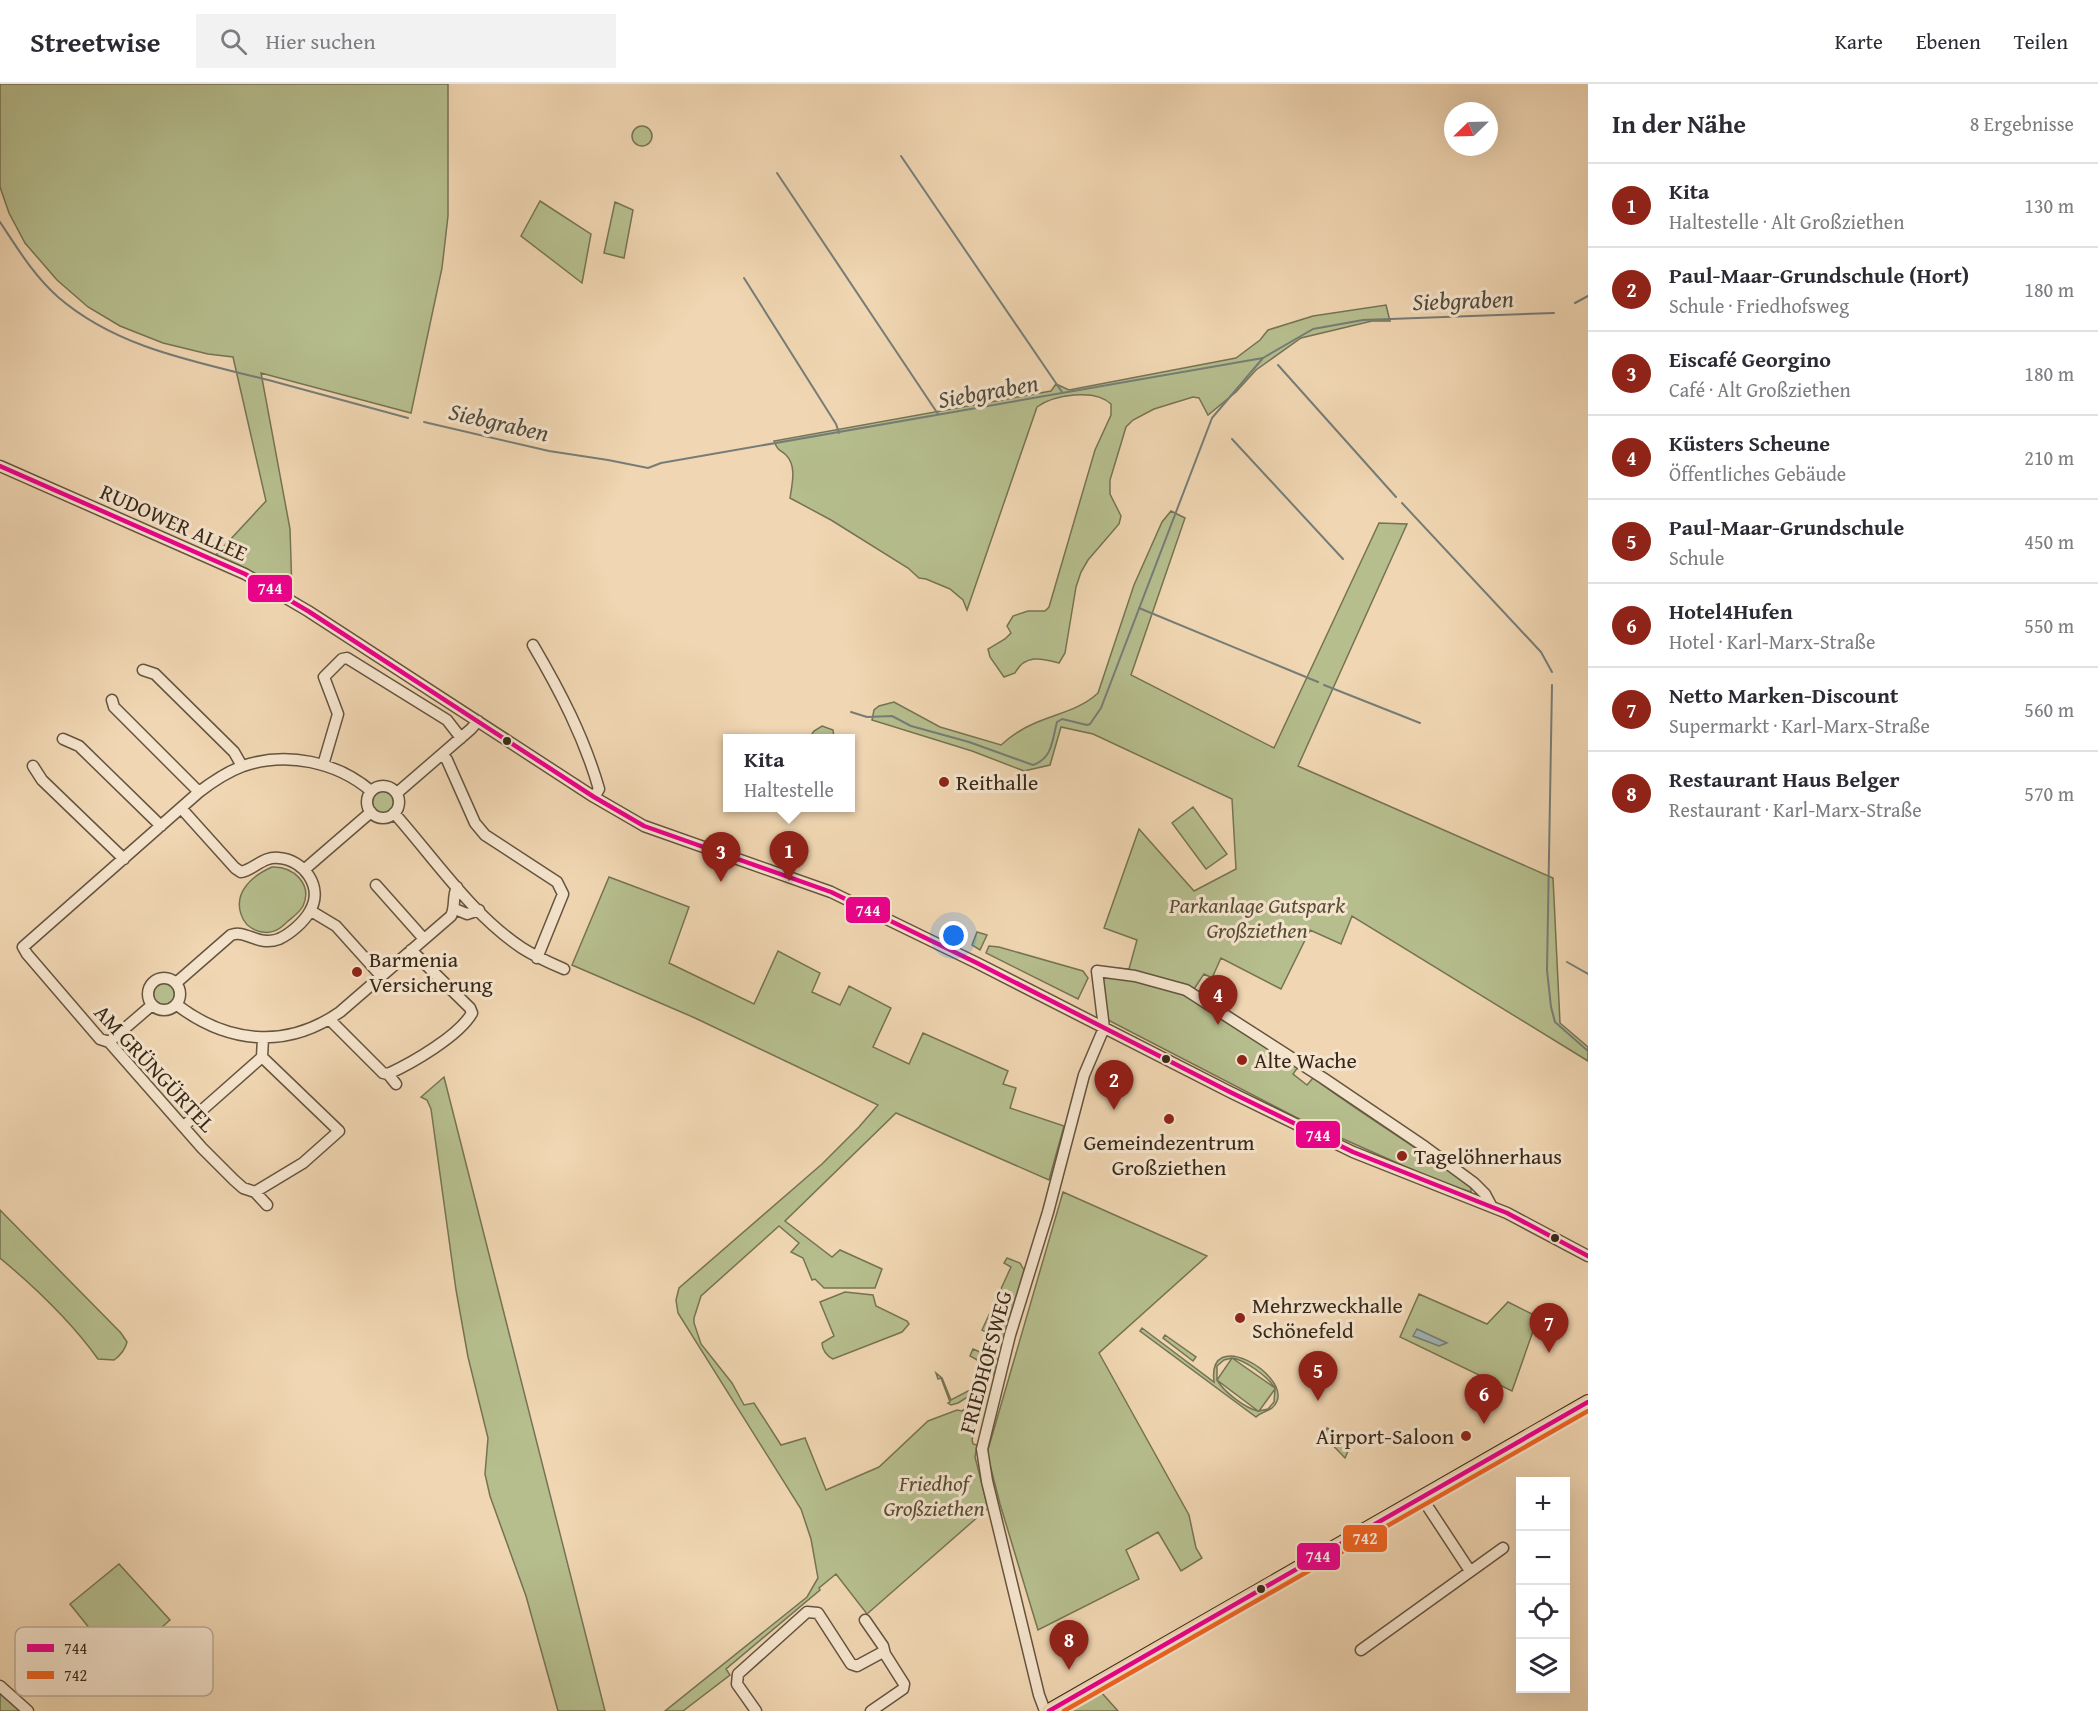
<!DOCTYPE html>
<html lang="de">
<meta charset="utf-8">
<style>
body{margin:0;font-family:"Gentium Book Plus",serif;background:#f2f2f3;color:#2b2b33}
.controls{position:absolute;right:18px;bottom:18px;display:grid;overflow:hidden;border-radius:0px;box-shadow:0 6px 24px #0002}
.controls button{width:54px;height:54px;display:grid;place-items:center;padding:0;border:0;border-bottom:2px solid #e1e1e2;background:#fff;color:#2b2b33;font:30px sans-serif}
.compass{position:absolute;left:1444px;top:18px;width:54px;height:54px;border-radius:50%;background:#fff;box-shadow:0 6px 24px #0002;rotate:247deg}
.you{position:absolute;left:954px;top:852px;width:21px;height:21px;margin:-15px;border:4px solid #fff;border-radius:50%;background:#1a73e8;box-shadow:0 0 0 9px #1a73e833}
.badge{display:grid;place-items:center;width:39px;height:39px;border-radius:50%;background:#8f2418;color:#fff;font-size:20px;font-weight:700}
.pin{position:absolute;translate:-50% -50px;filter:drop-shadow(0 2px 3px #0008)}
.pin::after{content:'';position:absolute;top:32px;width:21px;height:18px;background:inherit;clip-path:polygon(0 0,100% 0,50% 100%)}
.popup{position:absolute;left:723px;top:650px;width:132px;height:78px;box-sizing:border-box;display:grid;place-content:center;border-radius:0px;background:#fff;filter:drop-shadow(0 2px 4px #0005);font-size:20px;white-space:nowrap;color:#7c7c81}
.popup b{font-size:22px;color:#2b2b33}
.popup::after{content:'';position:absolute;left:50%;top:100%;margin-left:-12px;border:12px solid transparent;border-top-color:#fff}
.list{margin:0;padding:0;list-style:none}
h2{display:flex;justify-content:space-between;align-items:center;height:78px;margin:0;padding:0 24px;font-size:26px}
h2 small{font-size:20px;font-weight:400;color:#7c7c81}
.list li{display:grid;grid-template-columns:39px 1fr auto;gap:18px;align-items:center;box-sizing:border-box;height:84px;padding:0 24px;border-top:2px solid #e1e1e2}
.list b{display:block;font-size:22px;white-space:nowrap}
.list p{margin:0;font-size:20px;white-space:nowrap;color:#7c7c81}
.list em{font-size:20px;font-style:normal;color:#7c7c81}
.icon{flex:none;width:33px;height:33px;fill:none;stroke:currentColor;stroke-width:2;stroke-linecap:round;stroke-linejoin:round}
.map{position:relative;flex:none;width:1588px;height:1627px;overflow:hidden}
header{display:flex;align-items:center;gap:36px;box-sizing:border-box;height:84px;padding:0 30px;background:#fff;border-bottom:2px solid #e1e1e2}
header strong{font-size:28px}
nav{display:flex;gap:33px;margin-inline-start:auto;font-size:21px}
.search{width:420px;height:54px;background:#f2f2f3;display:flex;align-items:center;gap:15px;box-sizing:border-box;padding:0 21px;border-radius:0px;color:#7c7c81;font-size:22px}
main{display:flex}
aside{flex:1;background:#fff}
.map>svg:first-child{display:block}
.green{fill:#b6be8e;stroke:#767354;stroke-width:1.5;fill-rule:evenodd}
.water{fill:#a0b6b7;stroke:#767d78;stroke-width:1.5}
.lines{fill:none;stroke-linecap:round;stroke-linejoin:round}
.stream{stroke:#767d78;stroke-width:2}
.minor-casing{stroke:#65543f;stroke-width:13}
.major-casing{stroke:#372819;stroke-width:16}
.minor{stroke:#f5e4cd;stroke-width:10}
.major{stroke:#f0d6b2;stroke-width:14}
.bus-1-casing{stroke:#f5e4cd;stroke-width:9}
.bus-2-casing{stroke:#f5e4cd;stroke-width:9}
.bus-1{stroke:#ec008c;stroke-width:4.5}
.bus-2{stroke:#f26522;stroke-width:4.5}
.bus-dot{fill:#372819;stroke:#f5e4cd;stroke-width:2}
.poi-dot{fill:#8f2418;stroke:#f5e4cd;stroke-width:2}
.labels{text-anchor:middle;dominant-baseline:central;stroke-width:6;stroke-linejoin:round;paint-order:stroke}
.street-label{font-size:22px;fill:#372819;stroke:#f5e4cd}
.poi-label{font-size:22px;fill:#372819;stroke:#f5e4cd;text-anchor:start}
.park-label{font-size:22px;font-style:italic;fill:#574e36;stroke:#f5e4cd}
.water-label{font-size:24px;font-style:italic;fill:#514c40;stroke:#f5e4cd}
.key{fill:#f5e4cd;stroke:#bcac97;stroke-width:1.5}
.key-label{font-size:16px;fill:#372819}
.line-badge{stroke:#f5e4cd;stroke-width:2}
.badge-label{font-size:16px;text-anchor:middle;font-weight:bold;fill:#fff}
</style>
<header>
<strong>Streetwise</strong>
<div class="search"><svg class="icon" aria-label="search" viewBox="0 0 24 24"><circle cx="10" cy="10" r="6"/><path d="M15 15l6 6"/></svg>Hier suchen</div>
<nav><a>Karte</a><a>Ebenen</a><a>Teilen</a></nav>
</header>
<main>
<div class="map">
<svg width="1588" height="1627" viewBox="0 0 1588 1627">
<rect width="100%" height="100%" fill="#f0d6b2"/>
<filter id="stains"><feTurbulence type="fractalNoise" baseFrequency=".00333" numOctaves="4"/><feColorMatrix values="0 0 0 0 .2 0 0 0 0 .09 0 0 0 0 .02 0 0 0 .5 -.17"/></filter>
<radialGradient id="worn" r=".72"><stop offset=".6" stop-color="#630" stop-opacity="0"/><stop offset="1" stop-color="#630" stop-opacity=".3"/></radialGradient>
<!-- green -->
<path class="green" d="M0 0H448V132L442 184 411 329 261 289 290 445 292 508 215 472 266 417 233 273 208 270 163 259 120 242 88 223 57 196 25 159 9 129 0 103Z
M632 52a10 10 0 1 1 20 0a10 10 0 1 1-20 0Z
M540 117 591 150 582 199 521 152Z
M615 118 633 126 624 174 604 169Z
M1386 221 1390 237H1372L1301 254 1256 286 1236 308 1208 331 1199 314 1193 313 1154 325 1133 336 1126 343 1110 396V410L1121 432 1119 440 1088 476 1081 488 1076 503 1065 569 1059 579C1041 574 1025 570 1015 589L1004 593 990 573 988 565 1005 555 1011 549 1007 542 1013 532 1028 527H1045L1049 523 1095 366 1111 331V320C1095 304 1053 311 1037 323L967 526 963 516 950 505 926 495 919 494 908 484 831 436 790 414C792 400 797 382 786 371 779 365 778 367 774 357L1051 307 1056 300 1069 306 1236 274 1260 256 1268 246 1313 232Z
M1171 427 1185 434 1131 591 1274 664 1379 439 1407 440 1298 682 1553 794 1560 939 1588 963V977L1352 832 1341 860 1310 846 1281 905 1221 874 1212 894 1204 890 1194 905 1195 918 1298 983 1293 990 1307 1001 1313 994C1364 1032 1420 1065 1471 1103V1108L1440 1098 1305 1038 1108 936 1102 883 1129 885 1137 856 1104 844 1139 745 1194 807 1236 785 1232 715 1093 650 1061 643 1050 681 1024 687 972 667 872 636 874 626 879 622 894 618 940 643 1001 661C1010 653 1021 645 1033 640 1055 630 1080 626 1098 609L1134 501 1162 438Z
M822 642 833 646 834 654H809L814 647Z
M372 718a11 11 0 1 1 22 0a11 11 0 1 1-22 0Z
M1193 723 1227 770 1206 785 1172 739Z
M272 783C293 782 313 800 303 822 299 829 293 833 287 838 280 845 273 850 262 848 240 844 233 819 246 802 252 794 263 787 272 783Z
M609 793 689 823 669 879 754 920 778 867 820 889 812 908 840 921 849 902 891 924 873 963 909 980 923 949 1008 987 1003 1000 1016 1004 1010 1024 1064 1042 1049 1096 896 1029 785 1137 832 1173 840 1166 882 1185 875 1204H824L815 1195 812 1196 803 1174 791 1168 799 1159 779 1142 701 1212 694 1234V1239L701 1260 732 1299 744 1321 754 1319 781 1361 805 1354 826 1406 879 1383 928 1337 957 1326 962 1327 985 1307 972 1356 973 1360 977 1361 975 1373 988 1424 867 1530 836 1490 819 1504 820 1506 726 1585 730 1591 683 1627H665L807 1513 818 1494 811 1455 801 1425 678 1229 676 1216 679 1204 822 1080 859 1043 878 1021 695 934 572 881Z
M977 848 987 851 980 866 972 861Z
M989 862 999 863 1083 887 1088 894 1078 915 986 869Z
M153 910a11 11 0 1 1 22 0a11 11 0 1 1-22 0Z
M444 993 605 1627H558L526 1512 490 1412 485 1390 488 1354 468 1273 456 1206 431 1025 427 1016 421 1013Z
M1063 1108 1207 1172 1099 1269 1189 1431 1196 1464 1202 1474 1181 1487 1158 1448 1126 1466 1139 1495 1038 1546 1000 1420 987 1369Z
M0 1126 121 1249 127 1258C125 1266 121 1271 114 1276L98 1275C70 1236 36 1204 0 1174Z
M1007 1174 1020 1179 1024 1186 1005 1256 982 1246 1011 1183 1004 1179Z
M845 1208 873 1211 876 1222 907 1237 909 1240 902 1248 833 1275C827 1272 822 1266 822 1259L834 1252 820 1218Z
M1419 1210 1487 1240 1508 1218 1538 1233 1512 1307 1400 1253Z
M1142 1244 1214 1298C1207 1242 1288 1290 1277 1317 1273 1328 1263 1326 1256 1333L1140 1247ZM1232 1274C1245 1276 1267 1292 1275 1304L1232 1274 1217 1296 1258 1327C1245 1324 1224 1308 1217 1296V1282L1224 1276ZM1275 1305 1274 1318 1268 1325 1259 1327Z
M1165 1251 1196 1273 1193 1277 1163 1254Z
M973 1265 999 1276 997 1286 971 1311 958 1319 951 1321 948 1319 950 1318 941 1294 938 1295 936 1289 942 1294 951 1316 974 1304 982 1292 981 1278 970 1272Z
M1327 1344 1353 1356 1345 1374 1324 1352Z
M119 1480 170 1536 119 1581 70 1520Z
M0 1607 23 1627H0Z
M1101 1608 1118 1627H1067Z"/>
<!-- water -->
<path class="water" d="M1417 1245 1447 1259 1439 1262 1413 1252Z"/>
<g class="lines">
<!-- stream -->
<path class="stream" d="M901 72 1062 308
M777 89 938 330
M0 138C18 165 34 192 58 213 118 265 198 278 272 297 317 309 363 322 408 334
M744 194 836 340 839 349
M1575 219 1588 212
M1278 281 1396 413
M424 338 549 367 608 376 648 384 661 379 1263 274 1313 245 1363 236 1554 229
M1232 355 1343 475
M1402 419 1541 568 1552 588
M1139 524 1318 598
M1324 601 1420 639
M1552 601 1547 886 1551 923 1555 938 1588 967
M851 628 867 633 892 632 911 642 969 658 1033 681C1053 674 1052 656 1057 638L1062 635 1087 641 1090 640 1101 624 1212 334 1263 274
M1567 878 1588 890"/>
<!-- minor casing -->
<g class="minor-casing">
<path id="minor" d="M0 382 245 490 308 527 594 713 644 742 831 808 977 879 1230 1008 1353 1068 1507 1129 1588 1172
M533 561C560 607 584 653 599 705L594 713
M143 586 155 590 234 668 242 682
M112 616 114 623 199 708
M63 655 79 662 161 742
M442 670 447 676 475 739 485 751 557 798 563 810 537 874
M323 681 338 630 324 593 342 575 347 574 447 636 461 654
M33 682 42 696 124 775
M367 718a16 16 0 1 1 32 0a16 16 0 1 1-32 0Z
M397 709 471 645 478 637
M394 729C434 774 472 831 522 864 536 873 550 879 564 885
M305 785 371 728
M376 801 424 855
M455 825 467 830 479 826
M311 827 336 842 381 892
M148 910a16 16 0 1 1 32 0a16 16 0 1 1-32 0Z
M176 899 231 851C246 845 258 863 279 855 290 850 304 838 310 827 324 803 304 776 279 774 263 772 255 785 241 788L235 784 181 724
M177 921C227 959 286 966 340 928L451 832C456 822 452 813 457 803
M330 936 383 989 388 990C412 979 459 952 472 929L470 924 411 866
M109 958 152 921
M388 990 396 1000
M184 1042 262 973
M255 1108 303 1079 339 1047 262 973 263 954
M267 1121 255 1108 243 1104 234 1096 202 1064 109 958 100 955 27 870 23 863 199 708C212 698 227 688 243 682 287 667 337 678 371 707
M1422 1414 1470 1487
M865 1536 883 1562 885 1570
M1361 1566 1503 1464
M0 1602 28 1627
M756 1627 737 1600 738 1590 807 1528 818 1529 851 1580 857 1582 881 1569 885 1570 904 1600 903 1605 871 1627
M1045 1627 1039 1611 987 1397 982 1365 1010 1251 1048 1128 1084 991 1104 944 1097 887 1135 892 1186 906 1323 994 1425 1063 1474 1099 1485 1110 1492 1123"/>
</g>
<!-- major casing -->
<g class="major-casing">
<path id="major" d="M1049 1627 1588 1318"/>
</g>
<!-- minor -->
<use href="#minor" class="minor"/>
<!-- major -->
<use href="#major" class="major"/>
<!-- bus-1 casing -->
<g class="bus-1-casing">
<path id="bus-1" d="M0 382 245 490 308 527 594 713 644 742 831 808 977 879 1230 1008 1353 1068 1507 1129 1588 1172
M1049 1627 1588 1318"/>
</g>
<!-- bus-2 casing -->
<g class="bus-2-casing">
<path id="bus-2" d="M1064 1627 1588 1327"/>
</g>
<!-- bus-1 -->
<use href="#bus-1" class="bus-1"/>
<!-- bus-2 -->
<use href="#bus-2" class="bus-2"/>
</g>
<!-- markers -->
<g class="bus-dot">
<circle cx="507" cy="657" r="5"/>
<circle cx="1166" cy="975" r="5"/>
<circle cx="1555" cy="1154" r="5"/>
<circle cx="1261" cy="1505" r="5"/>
</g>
<g class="poi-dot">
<circle cx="944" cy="698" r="6"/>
<circle cx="357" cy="888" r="6"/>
<circle cx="1242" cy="976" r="6"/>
<circle cx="1169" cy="1035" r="6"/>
<circle cx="1402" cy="1072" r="6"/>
<circle cx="1240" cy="1234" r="6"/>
<circle cx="1466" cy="1352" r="6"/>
</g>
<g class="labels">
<!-- street labels -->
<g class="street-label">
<text transform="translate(174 438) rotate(24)">RUDOWER ALLEE</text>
<text transform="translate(155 984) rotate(47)">AM GRÜNGÜRTEL</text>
<text transform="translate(985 1278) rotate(-75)">FRIEDHOFSWEG</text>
</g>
<!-- poi labels -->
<g class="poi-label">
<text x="956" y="698">Reithalle</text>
<text x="369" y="875">Barmenia<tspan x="369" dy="25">Versicherung</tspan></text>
<text x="1254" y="976">Alte Wache</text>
<text x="1169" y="1058" text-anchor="middle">Gemeindezentrum<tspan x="1169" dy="25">Großziethen</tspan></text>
<text x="1414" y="1072">Tagelöhnerhaus</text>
<text x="1252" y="1221">Mehrzweckhalle<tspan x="1252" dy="25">Schönefeld</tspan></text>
<text x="1454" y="1352" text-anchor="end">Airport-Saloon</text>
</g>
<!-- park labels -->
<g class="park-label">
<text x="1257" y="821">Parkanlage Gutspark<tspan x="1257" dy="25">Großziethen</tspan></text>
<text x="934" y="1399">Friedhof<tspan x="934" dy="25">Großziethen</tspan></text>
</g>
<!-- water labels -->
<g class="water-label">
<text transform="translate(1463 216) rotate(-2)">Siebgraben</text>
<text transform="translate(988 307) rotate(-10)">Siebgraben</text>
<text transform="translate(499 338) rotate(13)">Siebgraben</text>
</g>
</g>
<!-- legend -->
<rect x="15" y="1543" width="198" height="69" rx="9" class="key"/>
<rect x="27" y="1560" width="27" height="8" fill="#ec008c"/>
<rect x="27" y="1587" width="27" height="8" fill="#f26522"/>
<g class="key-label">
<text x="64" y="1570">744</text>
<text x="64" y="1597">742</text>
</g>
<g class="line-badge">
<rect x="247" y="490" width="46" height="29" rx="6" fill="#ec008c"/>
<rect x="845" y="812" width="46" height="28" rx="6" fill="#ec008c"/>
<rect x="1295" y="1036" width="46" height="29" rx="6" fill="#ec008c"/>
<rect x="1342" y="1440" width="46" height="29" rx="6" fill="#f26522"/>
<rect x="1296" y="1458" width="45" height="29" rx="6" fill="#ec008c"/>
</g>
<g class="badge-label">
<text x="270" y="510">744</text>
<text x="868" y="832">744</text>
<text x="1318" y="1057">744</text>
<text x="1365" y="1460">742</text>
<text x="1318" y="1478">744</text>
</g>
<rect width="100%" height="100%" filter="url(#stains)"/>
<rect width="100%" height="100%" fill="url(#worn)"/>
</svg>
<div class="controls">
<button>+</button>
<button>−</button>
<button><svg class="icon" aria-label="locate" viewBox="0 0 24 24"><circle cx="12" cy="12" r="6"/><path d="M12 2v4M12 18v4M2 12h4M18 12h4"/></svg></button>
<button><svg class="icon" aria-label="layers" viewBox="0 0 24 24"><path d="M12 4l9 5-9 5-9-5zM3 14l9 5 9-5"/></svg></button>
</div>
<svg class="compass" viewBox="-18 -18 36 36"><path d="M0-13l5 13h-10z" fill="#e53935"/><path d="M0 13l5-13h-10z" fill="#7c7c81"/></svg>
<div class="you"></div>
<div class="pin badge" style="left:789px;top:797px">1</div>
<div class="popup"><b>Kita</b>Haltestelle</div>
<div class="pin badge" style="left:1114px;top:1026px">2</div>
<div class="pin badge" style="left:721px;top:798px">3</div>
<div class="pin badge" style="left:1218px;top:941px">4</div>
<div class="pin badge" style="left:1318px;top:1317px">5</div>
<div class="pin badge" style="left:1484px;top:1340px">6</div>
<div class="pin badge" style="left:1549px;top:1269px">7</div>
<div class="pin badge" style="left:1069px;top:1586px">8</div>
</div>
<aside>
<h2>In der Nähe<small>8 Ergebnisse</small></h2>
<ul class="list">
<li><span class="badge">1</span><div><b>Kita</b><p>Haltestelle · Alt Großziethen</p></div><em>130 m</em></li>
<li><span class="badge">2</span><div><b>Paul-Maar-Grundschule (Hort)</b><p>Schule · Friedhofsweg</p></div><em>180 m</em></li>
<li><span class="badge">3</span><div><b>Eiscafé Georgino</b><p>Café · Alt Großziethen</p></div><em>180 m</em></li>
<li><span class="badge">4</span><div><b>Küsters Scheune</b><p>Öffentliches Gebäude</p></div><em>210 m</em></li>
<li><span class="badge">5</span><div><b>Paul-Maar-Grundschule</b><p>Schule</p></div><em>450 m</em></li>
<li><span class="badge">6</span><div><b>Hotel4Hufen</b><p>Hotel · Karl-Marx-Straße</p></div><em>550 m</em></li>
<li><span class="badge">7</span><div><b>Netto Marken-Discount</b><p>Supermarkt · Karl-Marx-Straße</p></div><em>560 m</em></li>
<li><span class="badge">8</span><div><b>Restaurant Haus Belger</b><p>Restaurant · Karl-Marx-Straße</p></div><em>570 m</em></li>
</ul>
</aside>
</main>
